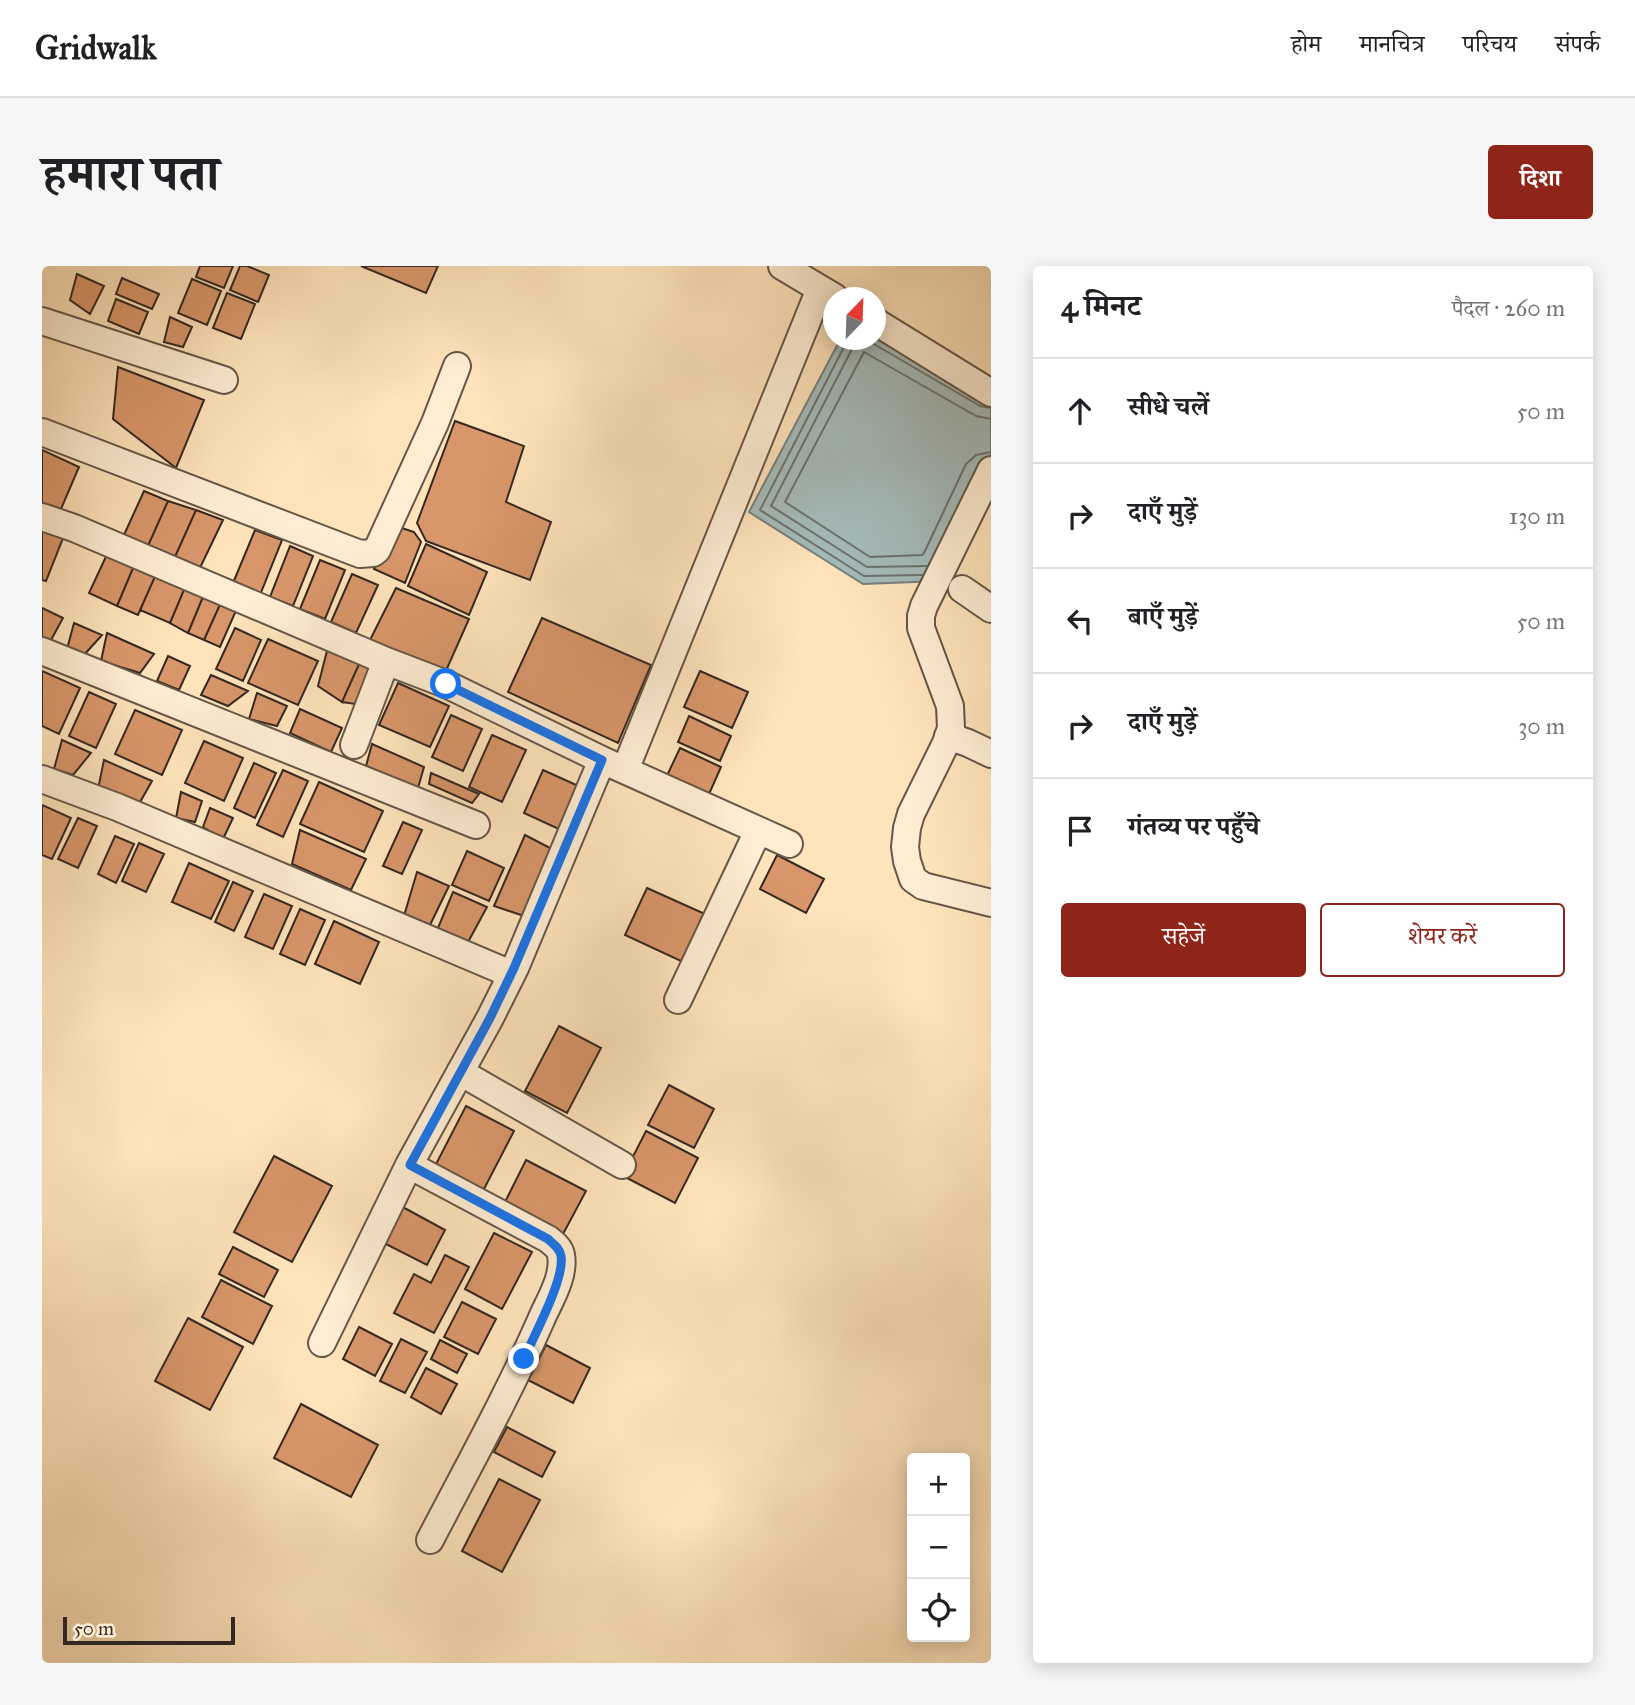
<!DOCTYPE html>
<html lang="hi">
<meta charset="utf-8">
<style>
body{margin:0;font-family:"IM FELL Great Primer","Noto Serif Devanagari",serif;background:#f6f6f6;color:#202124}
.controls{position:absolute;right:21px;bottom:21px;display:grid;overflow:hidden;border-radius:7px;box-shadow:0 4px 18px #0003}
.controls button{width:63px;height:63px;display:grid;place-items:center;padding:0;border:0;border-bottom:2px solid #e0e0e0;background:#fff;color:#202124;font:35px sans-serif}
.compass{position:absolute;left:781px;top:21px;width:63px;height:63px;border-radius:50%;background:#fff;box-shadow:0 4px 18px #0003;rotate:23deg}
.scale{position:absolute;left:21px;bottom:18px;width:172px;box-sizing:border-box;padding-left:7px;border:4px solid #342822;border-top:0;font-size:19px;line-height:24px;white-space:nowrap;color:#342822;-webkit-text-stroke:5px #feedd3;paint-order:stroke}
.stop{position:absolute;width:21px;height:21px;margin:-16px;border:5px solid #1a73e8;border-radius:50%;background:#fff}
.stop.end{background:#1a73e8;border-color:#fff;box-shadow:0 2px 7px #0008}
.list{margin:0;padding:0;list-style:none}
h2{display:flex;justify-content:space-between;align-items:center;height:91px;margin:0;padding:0 28px;font-size:30px}
h2 small{font-size:23px;font-weight:400;color:#757577}
.list li{display:grid;grid-template-columns:46px 1fr auto;gap:21px;align-items:center;box-sizing:border-box;height:105px;padding:0 28px;border-top:2px solid #e0e0e0}
.list b{display:block;font-size:26px;white-space:nowrap}
.list em{font-size:23px;font-style:normal;color:#757577}
.actions{display:flex;gap:14px;padding:21px 28px}
.actions a{flex:1;padding:16px 0;border:2px solid #8f2418;border-radius:7px;text-align:center;font-size:24px;color:#8f2418}
.actions .main{background:#8f2418;color:#fff}
.icon{flex:none;width:38px;height:38px;fill:none;stroke:currentColor;stroke-width:2;stroke-linecap:round;stroke-linejoin:round}
.map{position:relative;flex:none;width:949px;height:1397px;overflow:hidden;border-radius:7px}
header{display:flex;align-items:center;gap:42px;box-sizing:border-box;height:98px;padding:0 35px;background:#fff;border-bottom:2px solid #e0e0e0}
header strong{font-size:33px}
nav{display:flex;gap:38px;margin-inline-start:auto;font-size:24px}
.intro{display:flex;align-items:center;justify-content:space-between;box-sizing:border-box;height:168px;padding:0 42px}
h1{margin:0;font-size:49px}
.button{padding:18px 32px;border-radius:7px;background:#8f2418;color:#fff;font-size:24px;font-weight:700}
main{display:flex;gap:42px;padding:0 42px}
aside{flex:1;background:#fff;border-radius:7px;box-shadow:0 4px 18px #0003}
.map>svg:first-child{display:block}
.water{fill:#a4bbba;stroke:#77807d;stroke-width:2}
.lines{fill:none;stroke-linecap:round;stroke-linejoin:round}
.shore{stroke:#6c726e;stroke-width:2}
.building{fill:#d8966a;stroke:#342822;stroke-width:2}
.minor-casing{stroke:#665748;stroke-width:30}
.minor{stroke:#feedd3;stroke-width:26}
.route{stroke:#1a73e8;stroke-width:9}
</style>
<header>
<strong>Gridwalk</strong>
<nav><a>होम</a><a>मानचित्र</a><a>परिचय</a><a>संपर्क</a></nav>
</header>
<div class="intro"><h1>हमारा पता</h1><a class="button">दिशा</a></div>
<main>
<div class="map">
<svg width="949" height="1397" viewBox="0 0 949 1397">
<rect width="100%" height="100%" fill="#fee3bb"/>
<filter id="stains"><feTurbulence type="fractalNoise" baseFrequency=".00286" numOctaves="4"/><feColorMatrix values="0 0 0 0 .2 0 0 0 0 .09 0 0 0 0 .02 0 0 0 .5 -.17"/></filter>
<radialGradient id="worn" r=".72"><stop offset=".6" stop-color="#630" stop-opacity="0"/><stop offset="1" stop-color="#630" stop-opacity=".3"/></radialGradient>
<!-- water -->
<path class="water" d="M834 61 949 128V206L898 315 821 318 707 246 798 74H834Z"/>
<g class="lines">
<!-- shore -->
<path class="shore" d="M803 74V79L718 244 822 310 881 309
M812 74 810 83 729 240 825 301 885 300
M825 74 938 140 949 142
M949 153 934 150 822 86 743 236 828 291 880 289 882 287 924 198 934 189 949 186"/>
</g>
<!-- building -->
<path class="building" d="M158 0H191L182 22 154 11Z
M198 0H205L227 9 216 36 188 24Z
M319 0H396L384 27Z
M35 8 62 20 48 48 28 34Z
M80 12 117 28 110 43 74 28Z
M150 13 179 25 165 59 136 47Z
M185 27 213 38 199 73 171 62Z
M74 33 106 46 97 68 66 55Z
M128 51 150 61 141 81 122 76Z
M76 101 162 134 134 202 71 153Z
M413 155 482 180 464 236 509 256 488 314 384 275 375 257Z
M0 184 37 201 19 243 0 237Z
M102 225 126 235 105 282 81 271Z
M126 235 154 244 132 293 105 282Z
M154 244 181 254 157 304 132 293Z
M0 258 23 267 4 315 0 314Z
M351 259 372 266 379 276 363 317 332 303Z
M213 264 240 274 218 329 191 317Z
M384 278 445 306 427 349 366 320Z
M248 280 271 290 251 340 228 331Z
M67 284 94 295 75 340 47 327Z
M278 294 303 304 283 353 258 343Z
M94 295 115 306 96 349 75 340Z
M115 306 144 319 128 357 98 344Z
M310 308 336 319 314 367 289 356Z
M144 319 163 326 146 367 128 357Z
M354 322 427 353 403 407 328 374Z
M163 326 180 334 162 374 146 367Z
M180 334 196 340 178 381 162 374Z
M0 342 21 352 9 374 0 372Z
M500 352 609 399 576 477 466 426Z
M32 357 60 369 41 390 25 383Z
M193 362 219 374 201 415 174 403Z
M65 367 112 388 98 407 59 395Z
M226 373 276 395 256 439 206 417Z
M286 381 318 396 300 436 276 420Z
M126 390 148 400 137 424 115 415Z
M318 396H332L313 438 300 436Z
M0 405 38 422 17 468 0 460Z
M658 405 706 426 690 462 642 441Z
M169 409 206 425 186 440 159 429Z
M356 417 407 440 388 481 337 459Z
M47 426 74 438 54 482 27 470Z
M215 427 245 440 235 460 207 453Z
M258 443 300 462 289 486 248 467Z
M93 444 140 464 120 509 73 488Z
M409 449 440 463 421 505 390 491Z
M647 450 689 470 678 495 636 476Z
M450 469 484 484 460 536 427 521Z
M20 474 49 487 31 509 12 503Z
M162 475 201 492 182 535 143 517Z
M330 478 382 501 376 522 324 500Z
M638 482 679 501 664 535 622 516Z
M62 494 110 515 97 538 56 523Z
M212 497 234 507 213 552 192 542Z
M241 504 266 515 241 571 215 559Z
M501 504 541 522 521 565 482 547Z
M389 507 437 528 430 537 387 518Z
M277 516 341 545 322 586 258 558Z
M139 526 160 535 153 556 134 552Z
M0 539 29 552 10 593 0 589Z
M168 542 191 552 181 573 161 561Z
M36 552 55 560 36 602 16 593Z
M361 556 380 564 360 608 341 600Z
M258 564 324 593 309 624 250 598Z
M483 569 512 584 485 651 452 640Z
M73 570 92 578 74 617 56 608Z
M97 577 122 588 104 626 80 615Z
M425 585 462 602 447 635 410 619Z
M735 589 782 613 764 647 718 623Z
M147 597 187 615 169 653 130 636Z
M375 606 407 620 386 663 362 650Z
M191 616 211 625 192 665 173 656Z
M605 622 663 648 641 696 583 669Z
M411 626 445 641 425 678 393 669Z
M222 628 250 640 231 683 203 671Z
M258 643 283 654 263 699 238 688Z
M292 655 337 676 318 718 273 698Z
M517 760 559 782 525 847 483 825Z
M627 819 672 843 652 882 606 859Z
M424 840 472 865 441 925 393 900Z
M604 865 656 892 633 937 581 910Z
M232 890 290 920 250 996 192 966Z
M484 894 544 925 520 970 461 940Z
M357 939 403 964 385 999 338 975Z
M452 967 490 986 460 1043 423 1023Z
M191 981 236 1004 222 1031 177 1008Z
M403 989 427 1001 392 1067 352 1047 372 1008 389 1017Z
M179 1014 230 1040 211 1078 160 1051Z
M420 1036 454 1053 436 1088 402 1071Z
M146 1052 201 1081 168 1144 113 1115Z
M317 1061 350 1078 333 1110 301 1093Z
M359 1073 385 1086 363 1127 338 1115Z
M398 1074 425 1088 415 1107 389 1093Z
M504 1079 548 1102 531 1137 486 1114Z
M384 1102 415 1118 399 1148 369 1131Z
M259 1138 336 1179 309 1231 232 1192Z
M465 1161 513 1186 500 1211 452 1186Z
M457 1213 498 1234 460 1306 420 1285Z"/>
<g class="lines">
<!-- minor casing -->
<g class="minor-casing">
<path id="minor" d="M740 0 792 31
M0 55 182 114
M834 56 949 127
M0 166 318 288 331 287 335 284 393 157 415 100
M949 204 882 340 879 350V362L908 440 909 462 904 477 869 548 865 562 863 581 865 595 871 613 881 620 949 637
M0 251 32 262 344 395 404 418 560 494 747 578
M920 323 949 343
M0 385 434 559
M906 470 926 477 949 488
M312 479 344 395
M583 504 778 23
M0 513 75 541 469 708
M636 734 716 565
M418 806 580 899
M367 899 506 973C511 977 518 982 519 989 523 1011 507 1035 499 1054 466 1129 426 1201 388 1274
M280 1077 367 899 448 752 473 702 560 494"/>
</g>
<!-- minor -->
<use href="#minor" class="minor"/>
</g>
<g class="lines">
<!-- route -->
<path class="route" d="M404 418 560 494 472 702 448 752 368 899 506 973C511 978 518 982 519 990 523 1013 492 1069 482 1093"/>
</g>
<rect width="100%" height="100%" filter="url(#stains)"/>
<rect width="100%" height="100%" fill="url(#worn)"/>
</svg>
<div class="controls">
<button>+</button>
<button>−</button>
<button><svg class="icon" aria-label="locate" viewBox="0 0 24 24"><circle cx="12" cy="12" r="6"/><path d="M12 2v4M12 18v4M2 12h4M18 12h4"/></svg></button>
</div>
<svg class="compass" viewBox="-18 -18 36 36"><path d="M0-13l5 13h-10z" fill="#e53935"/><path d="M0 13l5-13h-10z" fill="#757577"/></svg>
<div class="scale">50 m</div>
<div class="stop" style="left:404px;top:418px"></div>
<div class="stop end" style="left:482px;top:1093px"></div>
</div>
<aside>
<h2>4 मिनट<small>पैदल · 260 m</small></h2>
<ul class="list">
<li><svg class="icon" aria-label="ahead" viewBox="0 0 24 24"><path d="M12 20V5M6 11l6-6 6 6"/></svg><div><b>सीधे चलें</b></div><em>50 m</em></li>
<li><svg class="icon" aria-label="right" viewBox="0 0 24 24"><path d="M7 20v-9h11M14 6l5 5-5 5"/></svg><div><b>दाएँ मुड़ें</b></div><em>130 m</em></li>
<li><svg class="icon" aria-label="left" viewBox="0 0 24 24"><path d="M17 20v-9H6M10 6l-5 5 5 5"/></svg><div><b>बाएँ मुड़ें</b></div><em>50 m</em></li>
<li><svg class="icon" aria-label="right" viewBox="0 0 24 24"><path d="M7 20v-9h11M14 6l5 5-5 5"/></svg><div><b>दाएँ मुड़ें</b></div><em>30 m</em></li>
<li><svg class="icon" aria-label="arrive" viewBox="0 0 24 24"><path d="M6 21V4h12l-3 4 3 4H6"/></svg><div><b>गंतव्य पर पहुँचे</b></div></li>
</ul>
<div class="actions"><a class="main">सहेजें</a><a>शेयर करें</a></div>
</aside>
</main>
